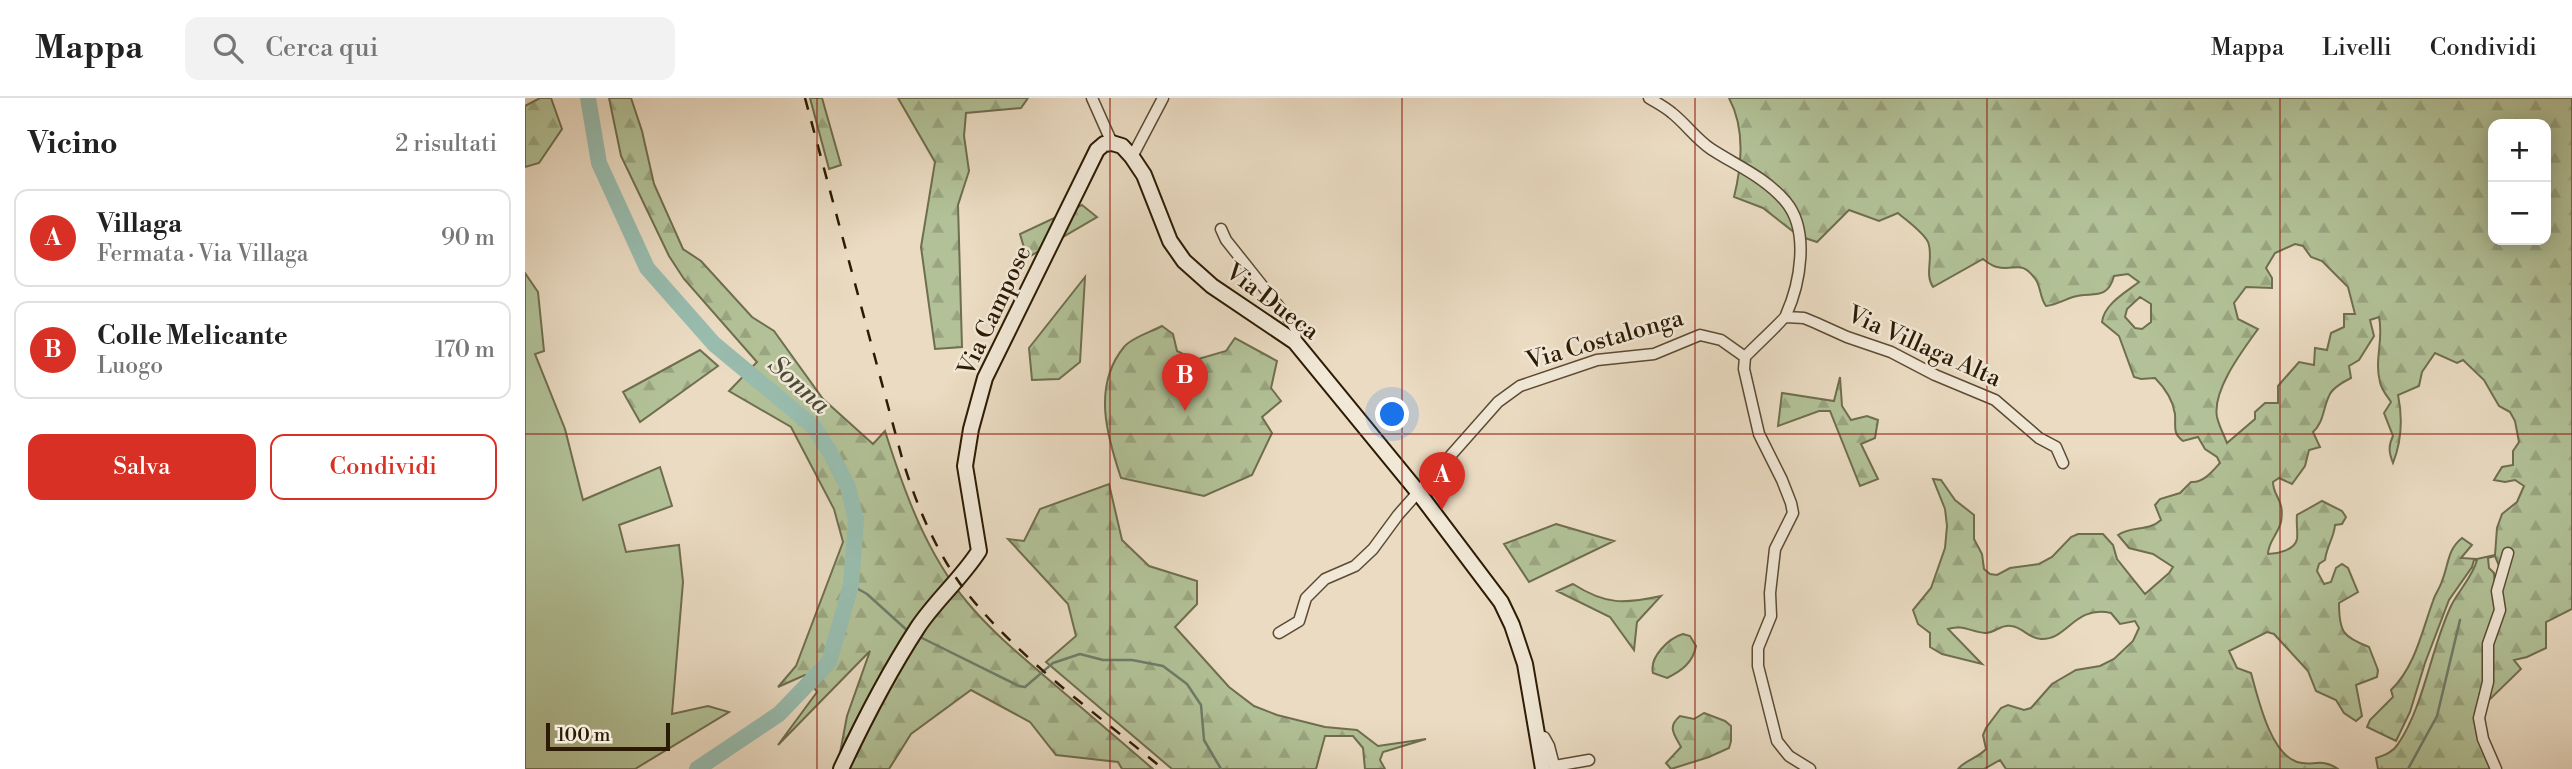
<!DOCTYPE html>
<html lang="it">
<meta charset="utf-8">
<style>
body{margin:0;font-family:"Libre Bodoni",serif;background:#f2f2f2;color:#222}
.controls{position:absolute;right:21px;top:21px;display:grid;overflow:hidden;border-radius:14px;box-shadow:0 4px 18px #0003}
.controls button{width:63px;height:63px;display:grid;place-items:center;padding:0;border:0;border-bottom:2px solid #e0e0e0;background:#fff;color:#222;font:35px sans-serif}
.scale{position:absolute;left:21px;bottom:18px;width:124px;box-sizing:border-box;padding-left:7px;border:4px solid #2c1b04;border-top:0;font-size:19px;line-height:24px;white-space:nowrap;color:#2c1b04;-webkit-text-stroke:5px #f1e8d7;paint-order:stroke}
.you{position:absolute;left:868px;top:317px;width:24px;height:24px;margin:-18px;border:5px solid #fff;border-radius:50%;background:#1a73e8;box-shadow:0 0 0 10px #1a73e833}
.badge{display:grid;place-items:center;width:46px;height:46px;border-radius:50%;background:#d93025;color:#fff;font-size:23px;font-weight:700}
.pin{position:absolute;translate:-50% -58px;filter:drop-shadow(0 2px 4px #0008)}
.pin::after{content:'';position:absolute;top:37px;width:24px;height:21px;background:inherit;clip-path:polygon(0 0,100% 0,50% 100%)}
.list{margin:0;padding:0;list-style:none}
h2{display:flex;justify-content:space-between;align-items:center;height:91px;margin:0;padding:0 28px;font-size:30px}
h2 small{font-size:23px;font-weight:400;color:#767676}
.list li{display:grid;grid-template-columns:46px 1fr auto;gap:21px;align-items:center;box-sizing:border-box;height:98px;margin:0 14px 14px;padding:0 14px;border:2px solid #e0e0e0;border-radius:14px}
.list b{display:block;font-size:26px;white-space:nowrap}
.list p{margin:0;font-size:23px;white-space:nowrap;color:#767676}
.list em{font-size:23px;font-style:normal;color:#767676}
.actions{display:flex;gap:14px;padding:21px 28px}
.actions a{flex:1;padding:16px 0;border:2px solid #d93025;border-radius:14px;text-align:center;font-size:24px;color:#d93025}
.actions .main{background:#d93025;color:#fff}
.icon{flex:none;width:38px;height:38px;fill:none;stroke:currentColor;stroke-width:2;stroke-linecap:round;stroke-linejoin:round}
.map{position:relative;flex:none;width:2047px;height:671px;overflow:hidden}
header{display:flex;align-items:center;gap:42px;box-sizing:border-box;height:98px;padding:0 35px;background:#fff;border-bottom:2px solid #e0e0e0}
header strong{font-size:33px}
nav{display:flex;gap:38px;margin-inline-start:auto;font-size:24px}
.search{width:490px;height:63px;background:#f2f2f2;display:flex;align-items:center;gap:18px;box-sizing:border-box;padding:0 24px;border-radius:14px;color:#767676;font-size:26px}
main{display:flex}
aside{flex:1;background:#fff}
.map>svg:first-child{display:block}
.grass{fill:#b2c197;stroke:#6f6e4e;stroke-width:2}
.forest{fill:url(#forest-firs);stroke:#6f6e4e;stroke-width:2;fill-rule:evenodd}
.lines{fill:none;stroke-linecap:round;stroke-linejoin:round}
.stream{stroke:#6d7c6a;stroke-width:2.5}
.river{stroke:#98bcae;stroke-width:16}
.street-casing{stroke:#5c4b34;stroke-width:13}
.secondary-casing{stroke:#2c1b04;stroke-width:18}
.street{stroke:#f1e8d7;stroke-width:10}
.secondary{stroke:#f1e8d7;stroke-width:14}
.rail{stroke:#2c1b04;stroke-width:2.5;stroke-dasharray:12 12;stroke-linecap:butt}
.grid{fill:none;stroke:#8f2418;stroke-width:2;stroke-opacity:0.55}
.labels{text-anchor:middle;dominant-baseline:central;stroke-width:5;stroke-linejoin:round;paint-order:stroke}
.street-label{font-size:24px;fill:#2c1b04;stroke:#f1e8d7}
.water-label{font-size:26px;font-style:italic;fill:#4c4b37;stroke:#f1e8d7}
</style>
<header>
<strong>Mappa</strong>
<div class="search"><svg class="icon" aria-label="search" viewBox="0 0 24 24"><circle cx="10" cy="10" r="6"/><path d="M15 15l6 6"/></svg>Cerca qui</div>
<nav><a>Mappa</a><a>Livelli</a><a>Condividi</a></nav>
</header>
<main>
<aside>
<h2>Vicino<small>2 risultati</small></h2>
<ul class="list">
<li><span class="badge">A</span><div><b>Villaga</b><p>Fermata · Via Villaga</p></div><em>90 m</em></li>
<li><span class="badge">B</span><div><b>Colle Melicante</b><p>Luogo</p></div><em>170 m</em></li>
</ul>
<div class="actions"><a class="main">Salva</a><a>Condividi</a></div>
</aside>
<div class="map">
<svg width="2047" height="671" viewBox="0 0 2047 671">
<defs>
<pattern id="forest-firs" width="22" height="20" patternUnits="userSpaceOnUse" patternTransform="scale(1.75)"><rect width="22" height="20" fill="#b2c197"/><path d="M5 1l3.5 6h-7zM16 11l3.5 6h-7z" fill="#99a580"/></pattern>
</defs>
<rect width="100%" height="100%" fill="#eadbc2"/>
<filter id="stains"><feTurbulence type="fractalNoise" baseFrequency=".00286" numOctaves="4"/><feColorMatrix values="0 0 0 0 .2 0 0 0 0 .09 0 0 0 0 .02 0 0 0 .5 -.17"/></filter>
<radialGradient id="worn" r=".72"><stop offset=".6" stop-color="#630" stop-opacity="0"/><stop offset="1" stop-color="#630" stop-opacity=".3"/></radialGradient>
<!-- grass -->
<path class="grass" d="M0 175 13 194 19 253 10 256 40 331 58 402 135 369 147 408 94 427 101 454 154 447 158 484 147 616 183 608 204 614 110 671H0Z"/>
<!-- forest -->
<path class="forest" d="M15 0H26L37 31 14 65 0 69V8Z
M84 0H106L117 33 129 86 158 151 176 163 227 219 249 233 298 301 348 346 360 333C379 393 401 455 442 504 466 533 495 557 523 581 558 611 593 641 628 671H597L593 664 531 657 505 624 446 592 386 636 364 671H312L322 618 345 553 253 647 292 594 280 577 253 589 271 568 318 444 309 411 266 329 204 293 232 264 159 181 144 158 96 58Z
M285 0H297L316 67 304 71Z
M373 0H503L496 10 441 15 439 38 444 73 433 107 437 249 410 251 396 149 410 64Z
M1204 0H2047V511L2021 524V550L2002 559 1989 562 1996 571 1958 608 1965 584V546L1979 513 1973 489 1974 479 1977 475 1970 458 1963 460 1964 470 1969 475 1970 491 1968 496 1972 513 1961 545V583L1951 621 1952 637 1966 671H1853L1851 660C1860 657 1868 654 1873 646 1899 608 1906 550 1926 508 1934 492 1948 478 1952 462H1949L1947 469 1924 502 1900 565 1885 614 1871 643 1842 629 1845 622 1868 599 1866 592C1890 569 1897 533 1908 503 1910 496 1915 490 1917 483 1924 466 1922 452 1937 440L1947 447 1936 460 1952 461 1970 457 1972 430 1977 416 1992 404 1999 388 1990 382 1980 384 1969 382 1977 369 1988 367V353L1994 344 1990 323 1985 314 1974 308 1959 282 1938 262 1932 265 1910 255 1897 274 1894 288 1873 297C1878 321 1877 342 1868 365 1864 355 1863 348 1868 338L1859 315 1866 304C1862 298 1856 291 1855 284 1849 262 1859 241 1854 219L1845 222 1849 238 1834 262 1824 268 1826 280C1818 284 1807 290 1804 298 1798 310 1799 324 1788 334L1795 349 1784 352 1780 368 1767 386 1754 380 1748 384C1748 399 1760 401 1756 424 1753 436 1743 444 1743 456 1752 456 1770 452 1772 441 1773 434 1771 425 1772 417L1797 403 1817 413 1821 419 1817 426 1810 427C1809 440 1802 447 1800 462L1794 466 1792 473 1799 486 1806 484 1811 470 1817 466 1823 470 1833 494 1814 505C1814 534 1818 539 1844 549L1853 572 1852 579 1831 587 1837 618 1831 623 1819 615 1811 602 1791 593 1783 573 1749 536 1742 534 1704 553 1712 570 1726 575C1733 600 1745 655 1772 664 1788 669 1796 659 1813 671H1481L1475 662 1459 671H1433C1440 662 1453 660 1461 651L1458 637 1461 630 1476 610 1483 607 1499 612 1506 610 1527 586 1551 572 1575 568 1589 561 1608 543 1614 530 1610 523 1595 526 1586 515C1549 507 1543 542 1516 541 1504 541 1498 529 1486 528 1476 526 1470 535 1460 535 1447 534 1436 526 1423 531L1457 566 1417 556 1405 549V535L1393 526 1388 512 1406 490 1420 450 1422 428 1420 411 1408 381 1416 382 1430 402 1449 417V441L1457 456 1459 471 1465 476 1472 477 1485 470 1514 466 1527 459 1546 439 1553 436H1578L1588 447 1592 461 1620 496 1644 475 1648 469 1628 456 1604 450 1593 437C1607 427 1623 434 1636 422L1630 407 1635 401 1655 395 1666 384C1678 385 1687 374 1695 365L1692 359 1680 351 1673 339 1658 343C1647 335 1651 328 1650 316 1648 302 1640 290 1630 280L1616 281 1609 279 1594 238 1577 224C1579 206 1601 194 1614 184L1603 176 1589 178C1582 204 1566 193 1548 199 1539 202 1531 207 1521 208 1515 200 1516 190 1511 182 1496 160 1489 174 1472 169 1467 168 1462 164 1458 161L1408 189C1399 176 1409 159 1403 144 1398 134 1382 123 1373 115L1354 123 1324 112 1292 144 1274 138 1238 110 1209 99C1217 67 1220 30 1204 0ZM1968 26H2021V142H1968ZM1770 146 1778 148 1786 159 1797 163 1823 189 1830 216H1819V229L1806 235 1802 252 1790 250 1789 267 1774 264 1753 288V305H1740L1730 314V321L1702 345C1699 337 1694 328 1692 319 1687 292 1718 252 1733 231L1713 221 1709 205 1721 189 1747 190V180L1741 170 1750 155ZM1615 199 1626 206V224L1617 231 1610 230 1600 219 1602 211Z
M557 107 572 119 502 160 495 136Z
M560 179 555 264 534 281 507 282 504 250Z
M637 228 648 236 652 253 670 262 701 253 710 240 752 263 746 290 756 303 737 319 747 335 727 377 679 398 596 380C582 338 567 288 599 249 606 240 626 234 637 228Z
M175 252 193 268 115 324 98 294Z
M1315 279 1317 308 1326 322 1342 318 1353 322 1350 340 1336 346 1353 381 1335 388 1305 313H1294L1253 328 1257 295 1309 303Z
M584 386 597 442 624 468 672 483V506L650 529 704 589 729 608 752 617 800 629 832 632 853 648 901 641 858 654 855 662 860 671H840L838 650 828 638H800L791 671H647L521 564 551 538 543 506 483 441 499 443 515 411Z
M1031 426 1089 443 1004 484 979 446Z
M1048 486C1081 507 1099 506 1136 498L1112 524 1109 552 1085 519 1032 493Z
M1158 536 1165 538 1171 548C1168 565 1156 573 1142 580L1128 575C1124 559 1144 540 1158 536Z
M1179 615 1200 623 1206 628V643L1204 650 1184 659 1146 671 1141 665 1156 649C1149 636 1142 629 1155 618L1169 621Z"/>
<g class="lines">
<!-- stream -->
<path class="stream" d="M326 487 342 496 384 534
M395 539 494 588 500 589 528 565 555 556 578 562H607L638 568 662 586 676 607 679 642 696 671
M1883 671 1912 618 1935 522"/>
<!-- river -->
<path class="river" d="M63 0 74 65 122 170 189 246 289 329 306 356 323 389 331 422 326 487 304 564 254 616 172 671"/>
<!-- street casing -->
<g class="street-casing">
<path id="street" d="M567 0 587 45
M1124 0C1132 5 1140 9 1147 15 1161 26 1171 41 1186 51 1212 68 1240 79 1261 104 1285 133 1275 186 1261 217 1260 221 1226 252 1220 259
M607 59 638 0
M696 131 701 142 767 225 771 232 770 244
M1261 219 1279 220 1291 225 1322 239 1366 254 1410 277 1470 302 1514 340 1531 349 1538 365
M1220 259 1219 271 1234 336 1257 382 1266 405 1268 415 1250 451 1245 495 1246 518 1233 550V568L1252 643 1264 658 1285 671
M754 535 774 523 781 500 800 481 830 468 848 451 873 417 973 304 995 288 1072 262 1129 256 1175 237 1196 242 1220 259
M1011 637 1019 639 1024 648 1030 671
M1030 668 1064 662
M1971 671 1958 641 1954 620 1963 584V546L1975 512 1972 493 1983 455"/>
</g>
<!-- secondary casing -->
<g class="secondary-casing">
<path id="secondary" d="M316 671C338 624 365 572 393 529 411 502 436 481 454 453L440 368 446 331 460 280 572 52 579 46 587 45 597 48 607 59 619 77 645 143 659 163 687 188 770 244 893 394 976 504 987 527 1000 566 1018 671"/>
</g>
<!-- street -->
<use href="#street" class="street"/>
<!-- secondary -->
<use href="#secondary" class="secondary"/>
<!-- rail -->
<path class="rail" d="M280 0 377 360C391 406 410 452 439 491 490 558 572 616 638 671"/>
</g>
<!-- grid -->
<path class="grid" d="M292 0V671M585 0V671M877 0V671M1170 0V671M1462 0V671M1755 0V671M0 336H2047"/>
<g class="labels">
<!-- street labels -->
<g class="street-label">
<text transform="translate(747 204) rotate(37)">Via Dueca</text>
<text transform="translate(470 213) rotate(-65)">Via Campose</text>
<text transform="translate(1080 242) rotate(-16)">Via Costalonga</text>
<text transform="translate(1399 249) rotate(24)">Via Villaga Alta</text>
</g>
<!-- water labels -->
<g class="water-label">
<text transform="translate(274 287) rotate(42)">Sonna</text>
</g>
</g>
<rect width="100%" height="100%" filter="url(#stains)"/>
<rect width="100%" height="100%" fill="url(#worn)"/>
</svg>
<div class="controls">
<button>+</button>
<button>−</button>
</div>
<div class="scale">100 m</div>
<div class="you"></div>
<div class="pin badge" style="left:917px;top:412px">A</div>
<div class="pin badge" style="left:660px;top:313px">B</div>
</div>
</main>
